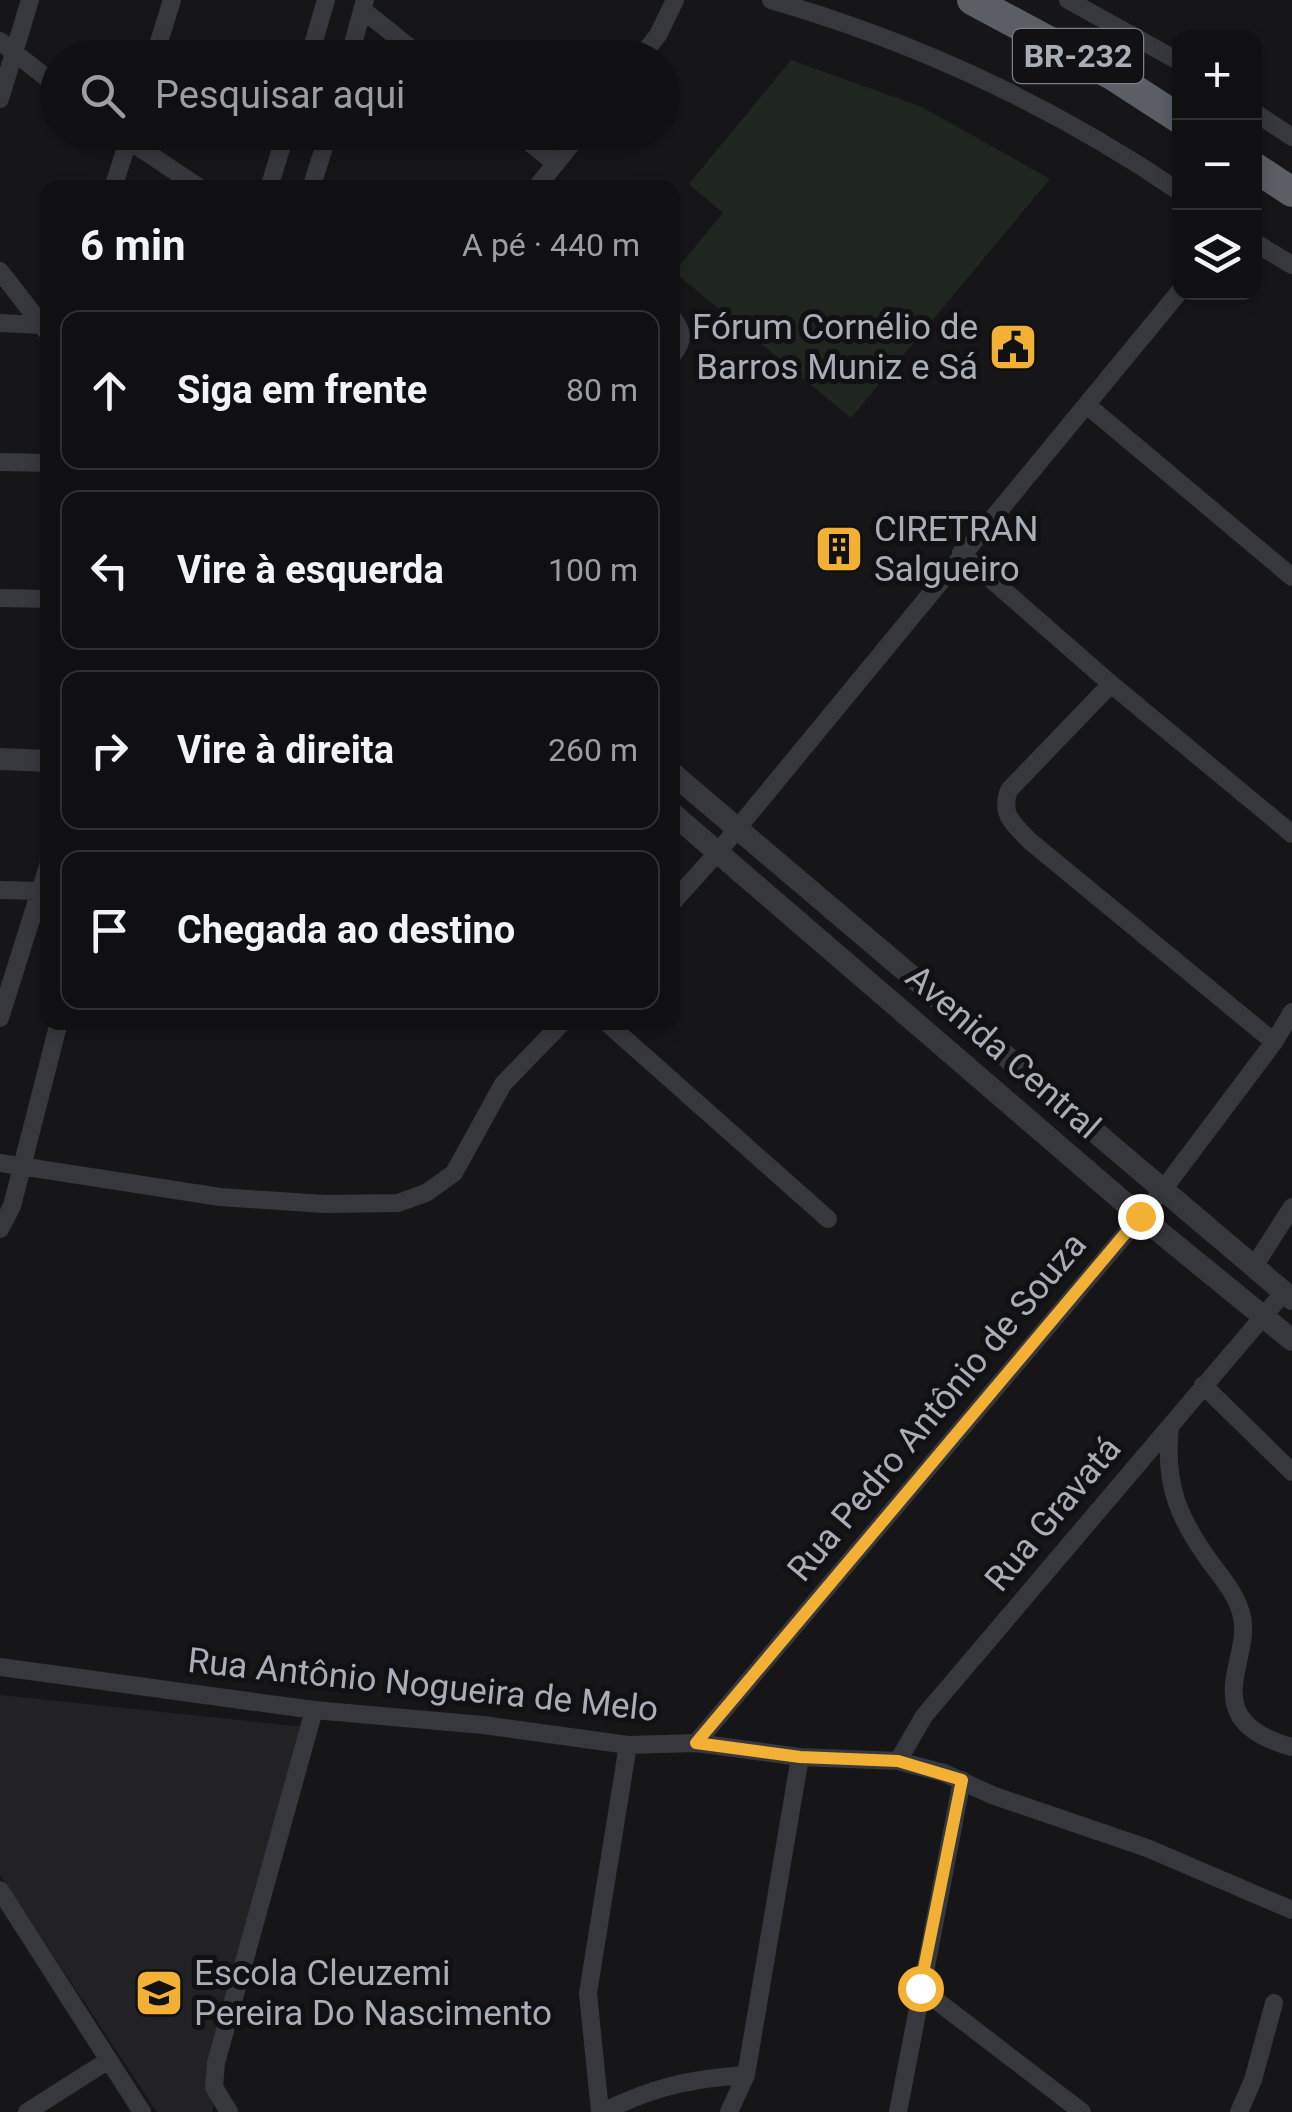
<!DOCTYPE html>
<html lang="pt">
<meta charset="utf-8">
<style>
body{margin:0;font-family:Roboto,sans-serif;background:#1e1e20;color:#f1f3f6}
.controls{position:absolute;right:30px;top:30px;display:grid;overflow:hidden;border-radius:20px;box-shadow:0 5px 15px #0003}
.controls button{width:90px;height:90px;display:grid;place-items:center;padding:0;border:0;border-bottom:2px solid #303032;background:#101012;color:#f1f3f6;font:50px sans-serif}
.stop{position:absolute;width:30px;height:30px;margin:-22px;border:8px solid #f2b134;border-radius:50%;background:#fff}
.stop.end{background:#f2b134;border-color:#fff;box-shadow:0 2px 10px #0008}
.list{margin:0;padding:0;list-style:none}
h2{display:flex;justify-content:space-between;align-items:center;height:130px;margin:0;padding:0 40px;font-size:42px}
h2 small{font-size:32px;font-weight:400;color:#9c9d9f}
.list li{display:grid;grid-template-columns:65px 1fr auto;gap:30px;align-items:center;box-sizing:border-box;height:160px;margin:0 20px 20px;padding:0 20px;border:2px solid #303032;border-radius:20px}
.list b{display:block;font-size:38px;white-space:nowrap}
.list em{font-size:32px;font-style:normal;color:#9c9d9f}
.icon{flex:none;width:55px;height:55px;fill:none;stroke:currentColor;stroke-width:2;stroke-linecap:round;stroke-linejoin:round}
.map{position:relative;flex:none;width:1292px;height:2112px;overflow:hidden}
.search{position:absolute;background:#101012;box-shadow:0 5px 15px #0003;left:40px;top:40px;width:640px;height:110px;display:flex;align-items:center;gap:25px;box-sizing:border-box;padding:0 35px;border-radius:55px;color:#9c9d9f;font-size:38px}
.panel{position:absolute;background:#101012;box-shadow:0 5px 15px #0003;left:40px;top:180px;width:640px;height:850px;border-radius:20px}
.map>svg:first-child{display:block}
.built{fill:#222225}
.green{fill:#1e261f}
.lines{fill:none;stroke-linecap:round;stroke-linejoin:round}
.minor{stroke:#37383d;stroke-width:18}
.tertiary{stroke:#37383d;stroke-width:22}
.trunk{stroke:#5b5e65;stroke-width:30}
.route{stroke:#f2b134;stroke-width:12}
.labels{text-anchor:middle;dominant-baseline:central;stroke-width:10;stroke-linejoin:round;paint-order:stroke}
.shield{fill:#111113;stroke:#7b7e86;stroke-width:2.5}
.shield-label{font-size:32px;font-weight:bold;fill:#a8adb8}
.poi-label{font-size:35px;fill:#a8adb8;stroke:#111113;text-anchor:start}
.street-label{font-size:35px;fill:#a8adb8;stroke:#111113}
</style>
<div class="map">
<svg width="1292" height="2112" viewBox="0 0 1292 2112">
<rect width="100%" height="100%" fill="#161618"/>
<!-- built -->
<path class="built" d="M0 1695 305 1727 212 2112H157L0 1875Z"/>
<!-- green -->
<path class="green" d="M791 60 922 107 1050 179 851 418 674 272 723 213 689 184Z"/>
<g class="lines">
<!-- minor -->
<path class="minor" d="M771 0C916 42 1055 107 1180 192
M1068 0 1180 62
M363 10 423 58
M0 41 58 87
M154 58 172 0
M309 58 326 0
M349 58 365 0
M640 58 658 35 675 0
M0 99 30 0
M1254 112 1292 137
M116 132 200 188
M517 132 556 164
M113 188 131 132
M269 188 286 132
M311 188 329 132
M536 188 581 132
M1254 242 1292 265
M0 271 48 333
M672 317C684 332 684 341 672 356
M0 323 41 325
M1088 406 1292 577
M0 462 48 463
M961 553 1111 684 1292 834
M0 598 48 599
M1111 684 1009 790C1000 815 1014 825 1031 842L1274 1042
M0 890 40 891
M672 903 718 852 1180 291
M0 1018 48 866
M606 1022 828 1219
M0 1163 220 1197 324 1204 398 1203 426 1193 454 1173 503 1084 563 1022
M0 1229 12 1206 59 1022
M1253 1268 1292 1207
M1203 1385 1292 1472
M1170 1427C1164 1484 1178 1518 1211 1563 1223 1579 1238 1597 1242 1617 1249 1648 1222 1686 1240 1716 1251 1733 1273 1742 1292 1747
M0 1667 314 1710 483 1725 628 1745 696 1743 800 1757 898 1761 944 1773 992 1795 1147 1848 1292 1910
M696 1743 1162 1191 1274 1042 1292 1012
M898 1761 924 1716 1284 1292
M0 1890 142 2112
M920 1988 1082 2112
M27 2112 109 2060
M229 2112 214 2087 216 2063 314 1710
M600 2112 588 1993 628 1745
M602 2112C654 2087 689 2079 746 2075
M729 2112 746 2075 800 1757
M898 2112 962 1780
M1239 2112 1253 2080 1274 2003"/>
<!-- tertiary -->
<path class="tertiary" d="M0 759 48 761
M672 773 1292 1299
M672 813 1140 1216 1292 1340"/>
<!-- trunk -->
<path class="trunk" d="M972 0 1112 75 1180 119
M1254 167 1292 192"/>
</g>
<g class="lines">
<!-- route -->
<path class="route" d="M920 1988 962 1780 898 1761 800 1757 696 1743 1140 1216"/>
</g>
<!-- icons -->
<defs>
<g id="civic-square" transform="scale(2.5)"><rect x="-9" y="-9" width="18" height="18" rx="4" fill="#f2b134" stroke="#111113"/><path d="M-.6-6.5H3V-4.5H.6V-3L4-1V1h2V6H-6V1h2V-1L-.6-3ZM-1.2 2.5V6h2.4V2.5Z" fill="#111"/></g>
<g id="building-square" transform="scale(2.5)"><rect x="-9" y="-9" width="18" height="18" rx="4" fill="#f2b134" stroke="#111113"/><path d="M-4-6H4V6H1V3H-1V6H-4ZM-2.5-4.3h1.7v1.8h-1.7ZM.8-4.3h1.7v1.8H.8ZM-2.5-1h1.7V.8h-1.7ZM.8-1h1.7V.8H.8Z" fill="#111"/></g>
<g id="school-square" transform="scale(2.5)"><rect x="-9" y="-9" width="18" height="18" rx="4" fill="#f2b134" stroke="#111113"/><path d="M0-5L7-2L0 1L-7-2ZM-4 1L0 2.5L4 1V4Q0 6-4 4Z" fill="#111"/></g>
</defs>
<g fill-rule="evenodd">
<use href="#civic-square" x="1013" y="347"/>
<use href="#building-square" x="839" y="549"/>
<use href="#school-square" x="159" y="1993"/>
</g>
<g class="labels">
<!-- shield labels -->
<rect class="shield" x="1013" y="29" width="130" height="54" rx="8"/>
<g class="shield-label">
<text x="1078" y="56">BR-232</text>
</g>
<!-- poi labels -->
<g class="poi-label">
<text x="978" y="327" text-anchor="end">Fórum Cornélio de<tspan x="978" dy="40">Barros Muniz e Sá</tspan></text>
<text x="874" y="529">CIRETRAN<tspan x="874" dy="40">Salgueiro</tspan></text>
<text x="194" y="1973">Escola Cleuzemi<tspan x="194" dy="40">Pereira Do Nascimento</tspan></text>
</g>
<!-- street labels -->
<g class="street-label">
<text transform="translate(1003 1052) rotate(41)">Avenida Central</text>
<text transform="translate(937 1407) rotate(-50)">Rua Pedro Antônio de Souza</text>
<text transform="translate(1053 1514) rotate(-50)">Rua Gravatá</text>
<text transform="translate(423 1685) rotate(6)">Rua Antônio Nogueira de Melo</text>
</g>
</g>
</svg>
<div class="controls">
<button>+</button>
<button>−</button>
<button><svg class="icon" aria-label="layers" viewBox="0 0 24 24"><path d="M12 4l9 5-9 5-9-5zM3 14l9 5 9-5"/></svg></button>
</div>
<div class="stop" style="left:920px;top:1988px"></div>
<div class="stop end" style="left:1140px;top:1216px"></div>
<div class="search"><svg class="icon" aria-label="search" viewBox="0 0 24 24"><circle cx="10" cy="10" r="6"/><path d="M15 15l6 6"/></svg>Pesquisar aqui</div>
<section class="panel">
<h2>6 min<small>A pé · 440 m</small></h2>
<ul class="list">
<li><svg class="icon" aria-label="ahead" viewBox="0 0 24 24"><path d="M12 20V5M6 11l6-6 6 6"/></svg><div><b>Siga em frente</b></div><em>80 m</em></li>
<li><svg class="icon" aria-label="left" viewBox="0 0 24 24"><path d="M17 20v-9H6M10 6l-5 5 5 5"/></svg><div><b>Vire à esquerda</b></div><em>100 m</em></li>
<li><svg class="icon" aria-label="right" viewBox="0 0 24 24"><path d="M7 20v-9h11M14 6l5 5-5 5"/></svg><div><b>Vire à direita</b></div><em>260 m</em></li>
<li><svg class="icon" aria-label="arrive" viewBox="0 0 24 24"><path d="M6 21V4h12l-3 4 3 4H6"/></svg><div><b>Chegada ao destino</b></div></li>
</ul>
</section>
</div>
